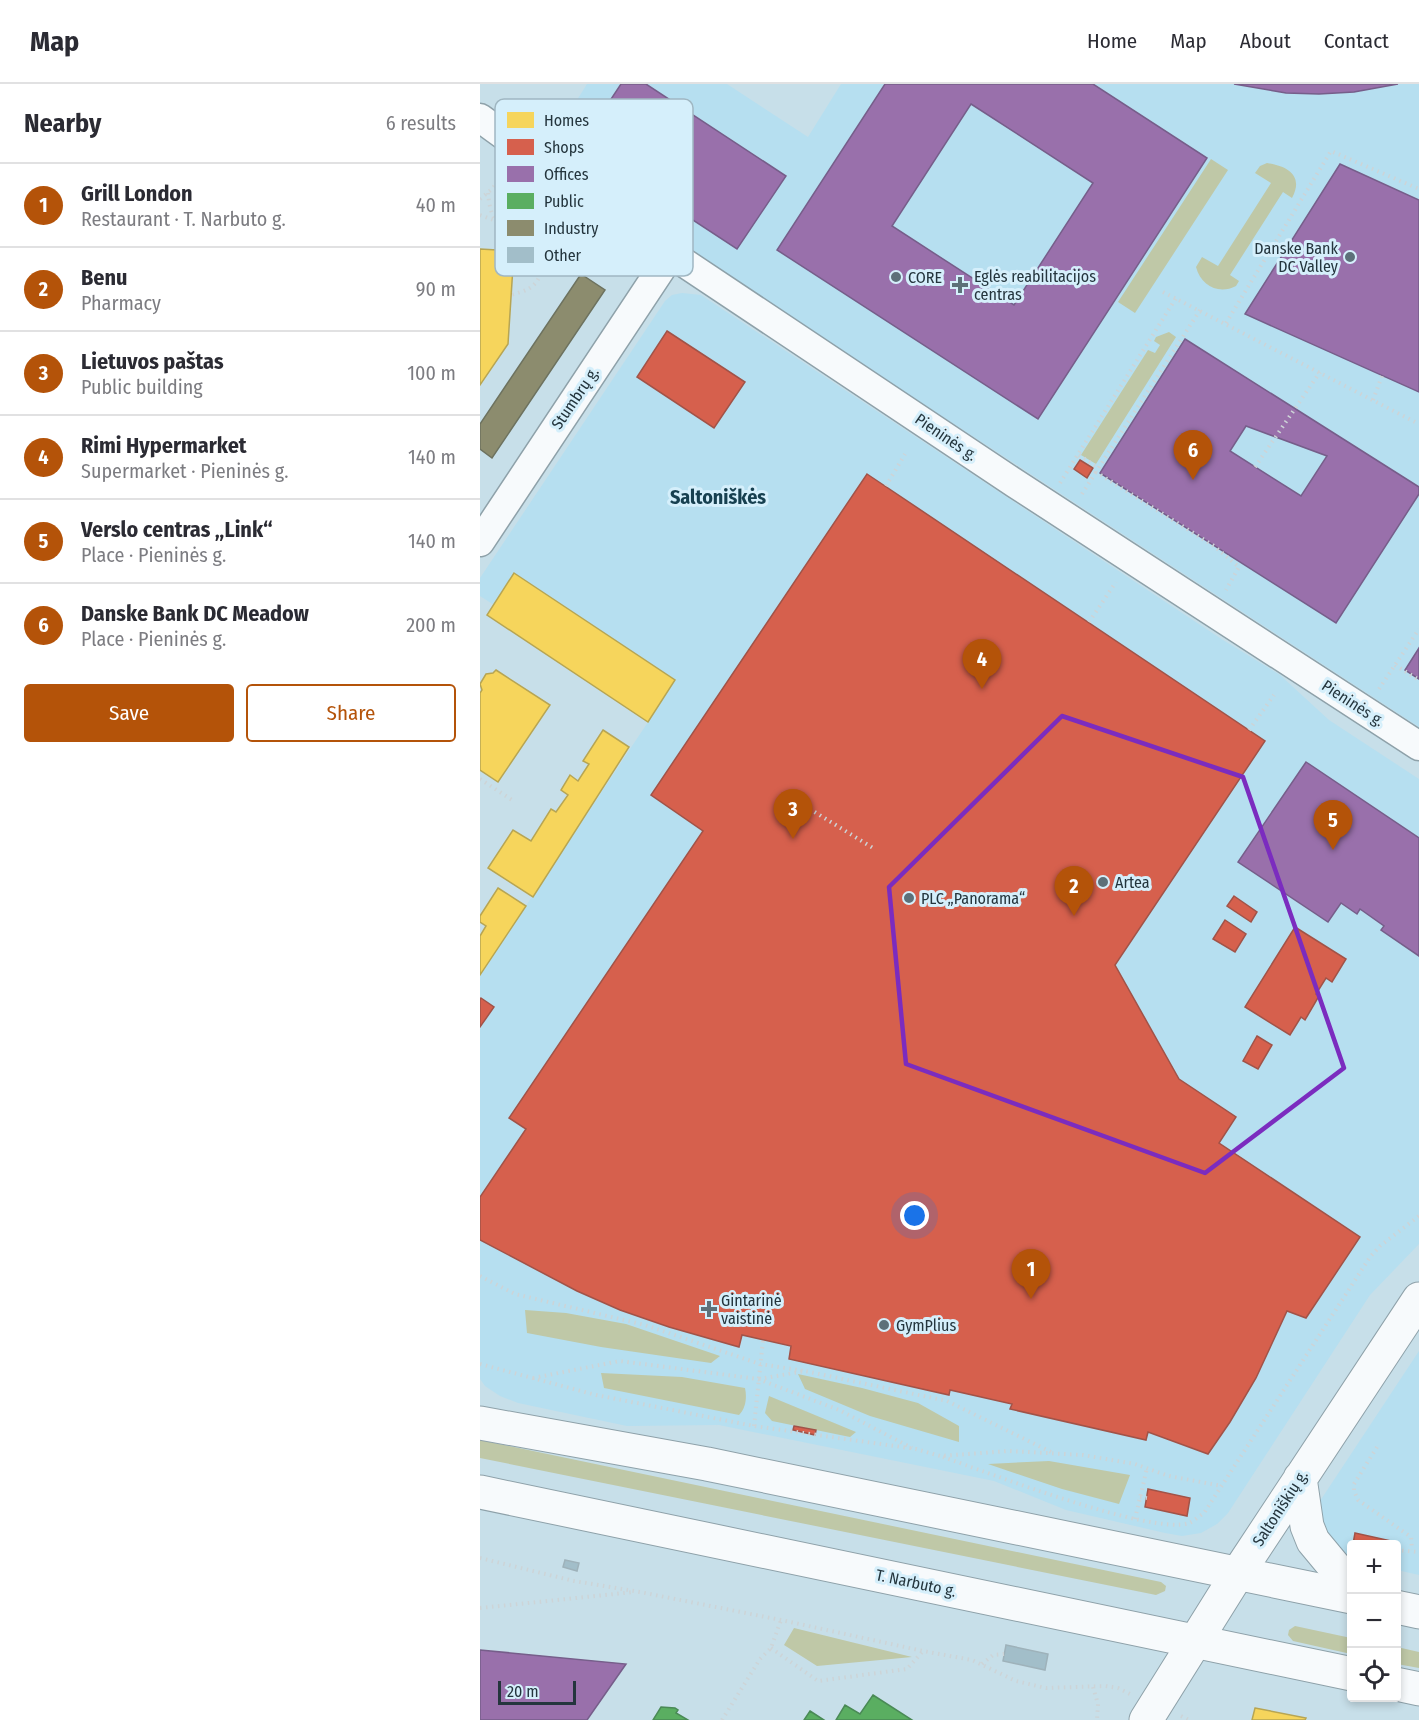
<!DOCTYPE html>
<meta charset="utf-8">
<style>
body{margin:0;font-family:"Fira Sans Condensed",sans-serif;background:#f2f2f3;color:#2b2b33}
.controls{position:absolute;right:18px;bottom:18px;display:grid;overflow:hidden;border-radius:6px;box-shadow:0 3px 9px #0003}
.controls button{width:54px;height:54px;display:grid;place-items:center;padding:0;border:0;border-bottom:2px solid #e1e1e2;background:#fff;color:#2b2b33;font:30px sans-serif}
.scale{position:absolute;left:18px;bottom:15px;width:78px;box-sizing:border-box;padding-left:6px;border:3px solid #24353d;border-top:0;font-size:16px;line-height:21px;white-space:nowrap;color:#24353d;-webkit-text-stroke:4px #d5effb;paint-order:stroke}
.you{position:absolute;left:435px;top:1132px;width:21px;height:21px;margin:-15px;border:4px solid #fff;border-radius:50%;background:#1a73e8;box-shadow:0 0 0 9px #1a73e833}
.badge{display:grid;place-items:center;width:39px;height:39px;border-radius:50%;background:#b45309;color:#fff;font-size:20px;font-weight:700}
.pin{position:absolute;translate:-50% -50px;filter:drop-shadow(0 2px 3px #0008)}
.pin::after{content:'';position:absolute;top:32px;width:21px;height:18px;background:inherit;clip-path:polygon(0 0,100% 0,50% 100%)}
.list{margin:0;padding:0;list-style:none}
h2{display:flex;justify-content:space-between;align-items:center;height:78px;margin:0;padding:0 24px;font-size:26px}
h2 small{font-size:20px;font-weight:400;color:#7c7c81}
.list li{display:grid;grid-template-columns:39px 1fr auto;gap:18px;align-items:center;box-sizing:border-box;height:84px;padding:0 24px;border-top:2px solid #e1e1e2}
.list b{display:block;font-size:22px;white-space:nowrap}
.list p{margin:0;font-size:20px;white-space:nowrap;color:#7c7c81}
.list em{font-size:20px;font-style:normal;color:#7c7c81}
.actions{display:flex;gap:12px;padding:18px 24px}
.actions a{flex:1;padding:14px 0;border:2px solid #b45309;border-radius:6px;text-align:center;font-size:21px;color:#b45309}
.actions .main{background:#b45309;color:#fff}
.icon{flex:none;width:33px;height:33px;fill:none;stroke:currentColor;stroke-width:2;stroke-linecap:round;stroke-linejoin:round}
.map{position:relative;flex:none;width:939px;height:1636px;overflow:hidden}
header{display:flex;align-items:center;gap:36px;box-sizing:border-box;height:84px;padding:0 30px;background:#fff;border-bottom:2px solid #e1e1e2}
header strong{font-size:28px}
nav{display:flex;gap:33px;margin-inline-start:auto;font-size:21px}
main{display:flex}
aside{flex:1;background:#fff}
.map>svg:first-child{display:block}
.built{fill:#b6dff0}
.green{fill:#bfc8a7}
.homes{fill:#f6d55c;stroke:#b7a553;stroke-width:1.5}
.shops{fill:#d6604d;stroke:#a15348;stroke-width:1.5}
.offices{fill:#9970ab;stroke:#765e8a;stroke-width:1.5;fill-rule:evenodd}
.public{fill:#5aae61;stroke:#4a8a56;stroke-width:1.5}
.industry{fill:#8c8c6e;stroke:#6d725f;stroke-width:1.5}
.building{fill:#a2bec9;stroke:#9eb2ba;stroke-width:1.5}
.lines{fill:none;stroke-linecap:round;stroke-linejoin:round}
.minor-casing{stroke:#8ea1a9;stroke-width:31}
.tertiary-casing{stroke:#8ea1a9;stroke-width:35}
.primary-casing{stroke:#8ea1a9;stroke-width:35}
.path{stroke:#cdd4d7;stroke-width:4;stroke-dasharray:1.5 4.5;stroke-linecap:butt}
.minor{stroke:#f7fafc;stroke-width:28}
.tertiary{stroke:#f7fafc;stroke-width:33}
.primary{stroke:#f7fafc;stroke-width:33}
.marked{fill:none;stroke:#7b2cbf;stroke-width:4.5;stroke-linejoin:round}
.poi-dot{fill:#5d7079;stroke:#d5effb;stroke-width:2}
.labels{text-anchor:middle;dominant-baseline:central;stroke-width:6;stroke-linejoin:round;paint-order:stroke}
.poi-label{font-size:16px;fill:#24353d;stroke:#d5effb;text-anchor:start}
.street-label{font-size:16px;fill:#24353d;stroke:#d5effb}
.quarter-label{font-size:20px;font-weight:bold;fill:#174050;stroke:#d5effb}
.key{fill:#d5effb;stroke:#a0b7c2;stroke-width:1.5}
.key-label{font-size:16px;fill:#24353d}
</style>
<header>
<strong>Map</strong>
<nav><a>Home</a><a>Map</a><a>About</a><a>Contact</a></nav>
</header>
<main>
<aside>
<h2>Nearby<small>6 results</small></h2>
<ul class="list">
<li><span class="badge">1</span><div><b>Grill London</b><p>Restaurant · T. Narbuto g.</p></div><em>40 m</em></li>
<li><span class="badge">2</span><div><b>Benu</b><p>Pharmacy</p></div><em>90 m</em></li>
<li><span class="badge">3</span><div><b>Lietuvos paštas</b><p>Public building</p></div><em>100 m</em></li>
<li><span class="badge">4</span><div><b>Rimi Hypermarket</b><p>Supermarket · Pieninės g.</p></div><em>140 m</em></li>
<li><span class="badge">5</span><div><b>Verslo centras „Link“</b><p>Place · Pieninės g.</p></div><em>140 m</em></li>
<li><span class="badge">6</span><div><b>Danske Bank DC Meadow</b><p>Place · Pieninės g.</p></div><em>200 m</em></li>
</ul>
<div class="actions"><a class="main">Save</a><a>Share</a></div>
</aside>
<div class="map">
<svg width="939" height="1636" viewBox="0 0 939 1636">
<rect width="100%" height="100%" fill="#c7dfe9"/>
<!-- built -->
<path class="built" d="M107 0H247L328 53 361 0H939V643L222 176 63 70Z
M202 209 221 211 743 556 800 591 849 636 939 695V1160L890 1211 748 1429 737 1440 721 1449 702 1452 685 1449 586 1426 514 1397 239 1341 147 1342 38 1319 20 1312 5 1302 0 1295V891L168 638 7 531 14 521 0 512V494L185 217 192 211Z
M939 1267V1491L917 1486 916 1460H872L871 1476 863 1474 849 1465 838 1420Z"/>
<!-- green -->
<path class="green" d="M731 75 748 86 655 229 638 218Z
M787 79C808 82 824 92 812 114L803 108 750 191 759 197 756 202C739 211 721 202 716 183L722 173 738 182 791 99 775 89 780 82Z
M689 248 696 253 616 380 601 371 668 266 675 269 680 261 674 257 676 253Z
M45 1226 86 1229 146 1240 240 1272 231 1279 121 1263 47 1249Z
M121 1289 202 1293 265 1304C267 1313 266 1324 259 1331L124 1304Z
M318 1290 382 1304 438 1319 479 1342V1358L390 1332 325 1305Z
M289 1312 376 1348 370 1353 292 1337 285 1329Z
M0 1356 681 1498 686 1502 685 1507 676 1511 0 1374Z
M569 1377 650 1391 639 1420 582 1405 508 1380Z
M815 1542 871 1554V1570L813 1557 808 1551 809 1546Z
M314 1544 432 1573 337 1582 304 1561Z
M917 1563 939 1568V1584L917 1580Z"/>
<!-- homes -->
<path class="homes" d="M0 165 34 167 28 260 0 301Z
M34 489 195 596 168 638 7 531Z
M16 586 70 621 18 698 0 686V609L2 606 0 600 6 590 13 589Z
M123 646 149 663 53 813 8 784 33 746 51 757 71 725 76 728 88 711 81 706 90 691 98 697 109 680 103 677Z
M18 804 46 822 0 891V852L6 842 0 838V832Z
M775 1624 826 1634 825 1636H772Z"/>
<!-- shops -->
<path class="shops" d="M187 247 265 298 234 344 157 293Z
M600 376 613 384 607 394 594 385Z
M387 390 785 657 635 881 699 995 756 1033 739 1059 880 1153 826 1234 807 1227 776 1294 750 1338 728 1370 668 1348 666 1356 530 1325 532 1320 470 1306 469 1311 309 1275 311 1262 262 1251 259 1263 189 1243 140 1226 97 1207 0 1156V1113L46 1045 29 1034 223 747 171 711Z
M754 812 777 828 771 838 747 822Z
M745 836 766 850 755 868 733 855Z
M815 843 866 875 852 898 846 894 836 910 839 912 825 936 821 933 810 951 765 923Z
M1 914 14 923 0 943V916Z
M777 952 792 961 778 985 763 977Z
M314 1342 336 1346 335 1351 313 1346Z
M668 1405 710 1414 707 1432 665 1423Z
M875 1449 916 1458V1460H873Z"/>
<!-- offices -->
<path class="offices" d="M141 0H166L306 92 257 165 100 62Z
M405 0H613L727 74 558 335 297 166ZM491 20 613 99 534 221 412 142Z
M754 0H918L874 8 839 10 806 9Z
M860 80 939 116V308L765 230Z
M705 255 939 403V410L856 539 620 389ZM766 342 847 372 821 412 750 367Z
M939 564V595L925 586Z
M826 678 939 754V872L901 846 904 842 880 825 877 830 861 819 848 838 758 778Z
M0 1566 146 1580 107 1636H0Z"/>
<!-- public -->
<path class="public" d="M393 1611 432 1636H356L365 1621 380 1630Z
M181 1623 195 1624 198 1626 196 1629 208 1636H173Z
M330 1627 344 1636H324Z"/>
<!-- industry -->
<path class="industry" d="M101 190 125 206 12 374 0 365V340Z"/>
<!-- building -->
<path class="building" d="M85 1476 99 1479 97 1487 83 1483Z
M526 1561 568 1570 565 1586 523 1577Z"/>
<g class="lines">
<!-- minor casing -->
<g class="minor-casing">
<path id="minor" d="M0 34 155 146 536 400 939 662
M0 458 191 170"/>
</g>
<!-- tertiary casing -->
<g class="tertiary-casing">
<path id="tertiary" d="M820 1394 827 1442 833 1457 872 1504
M666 1636 758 1489 939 1215"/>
</g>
<!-- primary casing -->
<g class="primary-casing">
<path id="primary" d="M0 1339 227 1380 872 1513
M0 1408 872 1590
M916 1523 939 1528
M916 1600 939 1605"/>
</g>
<!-- path -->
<path class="path" d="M8 109C9 118 10 129 16 136 28 152 69 163 60 191 55 205 44 207 31 211
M0 115 12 105 27 85
M0 131 16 137
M683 208 939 340
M720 226 616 388 734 462 759 483 746 506
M746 239 851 67 939 105
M893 316 902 292
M599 371 618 384
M775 383 840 288
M580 399 696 214
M406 402 425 370
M602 410 616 388
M609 538 636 498
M915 581 939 596
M899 605 939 545
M769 646 794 611
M0 695 32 716
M304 709 393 764
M0 1192 35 1210 165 1241 280 1280 325 1287
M0 1280 116 1311 274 1342 436 1365 460 1372 529 1367 603 1371 655 1380 689 1392 742 1402
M53 1294 140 1277 278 1295 359 1326 432 1364
M279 1295 325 1287 467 1317 571 1368
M274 1342 283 1256
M897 1363 874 1400V1407L878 1416 931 1453 932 1466
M463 1373C506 1388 673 1452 709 1439 714 1437 719 1432 724 1429L890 1173 900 1162 939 1132
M660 1413 667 1414
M655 1435 667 1384
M916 1466 939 1468
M0 1474 94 1497 160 1508 301 1536 443 1567 492 1576 536 1597 566 1604 625 1602 638 1604 650 1610
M0 1524 154 1508
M291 1564 338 1597 427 1585 443 1567
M502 1580 513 1571 524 1570
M613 1603 618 1620 617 1636
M701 1632 709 1636
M242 1636 280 1575 291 1564 301 1536"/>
<!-- minor -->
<use href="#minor" class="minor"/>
<!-- tertiary -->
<use href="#tertiary" class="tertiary"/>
<!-- primary -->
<use href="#primary" class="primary"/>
</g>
<!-- marked area -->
<path class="marked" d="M582 632 763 693 864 984 725 1089 426 980 409 803Z"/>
<!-- markers -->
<g class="poi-dot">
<circle cx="870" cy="173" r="6"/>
<circle cx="416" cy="193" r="6"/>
<path d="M477 192h6v6h6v6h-6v6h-6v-6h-6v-6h6z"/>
<circle cx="623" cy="798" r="6"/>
<circle cx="429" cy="814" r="6"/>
<path d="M226 1216h6v6h6v6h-6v6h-6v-6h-6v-6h6z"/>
<circle cx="404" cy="1241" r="6"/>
</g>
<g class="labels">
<!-- poi labels -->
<g class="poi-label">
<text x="858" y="164" text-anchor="end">Danske Bank<tspan x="858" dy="18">DC Valley</tspan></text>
<text x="494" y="192">Eglės reabilitacijos<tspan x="494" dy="18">centras</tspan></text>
<text x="428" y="193">CORE</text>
<text x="635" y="798">Artea</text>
<text x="441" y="814">PLC „Panorama“</text>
<text x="241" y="1216">Gintarinė<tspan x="241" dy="18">vaistinė</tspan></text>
<text x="416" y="1241">GymPlius</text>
</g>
<!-- street labels -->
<g class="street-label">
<text transform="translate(95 314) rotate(-56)">Stumbrų g.</text>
<text transform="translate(466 353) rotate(34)">Pieninės g.</text>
<text transform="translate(873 619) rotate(33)">Pieninės g.</text>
<text transform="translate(800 1424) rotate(-57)">Saltoniškių g.</text>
<text transform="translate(436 1499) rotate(12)">T. Narbuto g.</text>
</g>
<!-- quarter labels -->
<g class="quarter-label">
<text x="238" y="413">Saltoniškės</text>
</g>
</g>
<!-- legend -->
<rect x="15" y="15" width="198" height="177" rx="9" class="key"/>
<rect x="27" y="28" width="27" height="16" fill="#f6d55c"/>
<rect x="27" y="55" width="27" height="16" fill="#d6604d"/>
<rect x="27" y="82" width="27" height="16" fill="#9970ab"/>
<rect x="27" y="109" width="27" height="16" fill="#5aae61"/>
<rect x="27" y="136" width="27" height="16" fill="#8c8c6e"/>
<rect x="27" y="163" width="27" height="16" fill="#a2bec9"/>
<g class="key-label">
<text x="64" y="42">Homes</text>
<text x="64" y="69">Shops</text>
<text x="64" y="96">Offices</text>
<text x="64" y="123">Public</text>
<text x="64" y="150">Industry</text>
<text x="64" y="177">Other</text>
</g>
</svg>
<div class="controls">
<button>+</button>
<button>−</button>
<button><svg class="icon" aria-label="locate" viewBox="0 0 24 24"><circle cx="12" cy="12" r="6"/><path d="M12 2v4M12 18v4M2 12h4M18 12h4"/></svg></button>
</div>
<div class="scale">20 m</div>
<div class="you"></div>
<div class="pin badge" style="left:551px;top:1215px">1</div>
<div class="pin badge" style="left:594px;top:832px">2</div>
<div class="pin badge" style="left:313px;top:755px">3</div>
<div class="pin badge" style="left:502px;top:605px">4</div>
<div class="pin badge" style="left:853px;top:766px">5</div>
<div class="pin badge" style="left:713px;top:396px">6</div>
</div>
</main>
